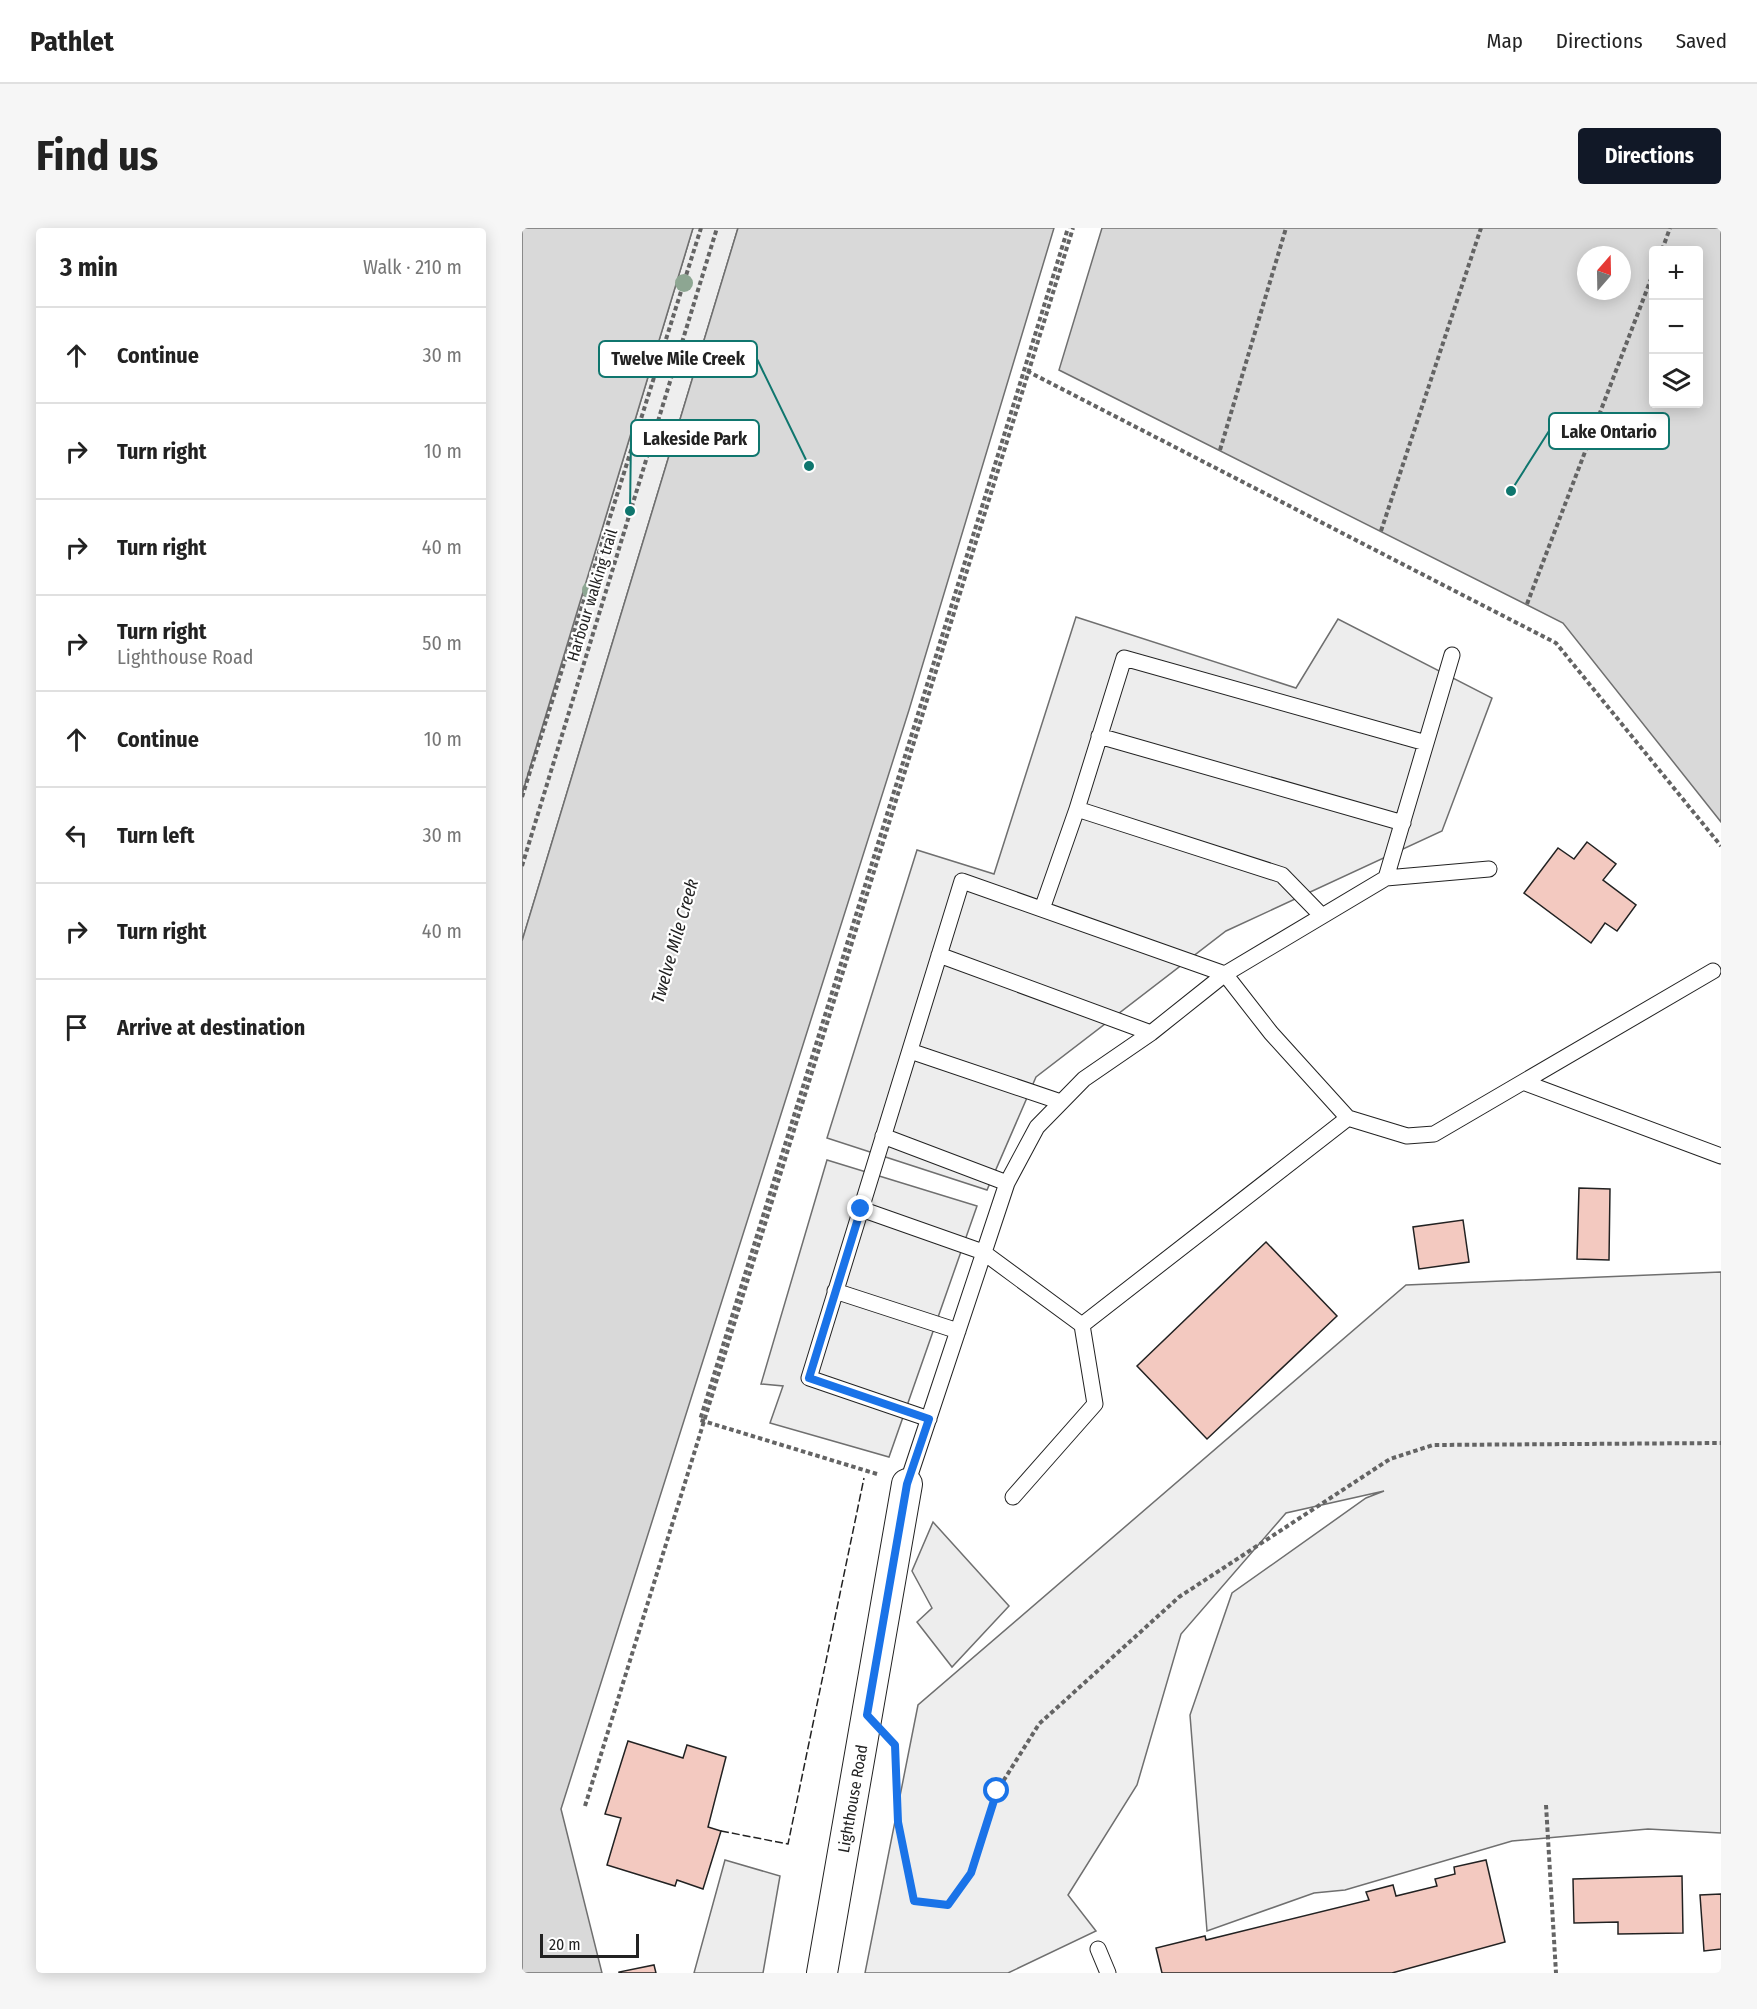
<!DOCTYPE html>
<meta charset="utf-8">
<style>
body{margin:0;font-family:"Fira Sans Condensed",sans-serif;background:#f6f6f6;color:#222}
.controls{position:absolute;right:18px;top:18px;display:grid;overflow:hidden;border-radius:6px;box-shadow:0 3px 15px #0003}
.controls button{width:54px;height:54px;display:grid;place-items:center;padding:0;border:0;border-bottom:2px solid #e0e0e0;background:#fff;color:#222;font:30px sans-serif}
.compass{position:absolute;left:1055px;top:18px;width:54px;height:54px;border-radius:50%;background:#fff;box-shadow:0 3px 15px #0003;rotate:20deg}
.scale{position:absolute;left:18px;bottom:15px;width:99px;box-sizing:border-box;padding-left:6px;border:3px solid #222;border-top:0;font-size:16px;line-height:21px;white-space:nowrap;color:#222;-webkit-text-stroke:4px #fff;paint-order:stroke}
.stop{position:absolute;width:18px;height:18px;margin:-14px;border:4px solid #1a73e8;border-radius:50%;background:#fff}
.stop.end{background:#1a73e8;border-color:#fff;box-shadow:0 2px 6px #0008}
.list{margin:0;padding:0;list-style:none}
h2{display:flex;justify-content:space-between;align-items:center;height:78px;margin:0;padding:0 24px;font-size:26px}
h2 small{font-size:20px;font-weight:400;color:#767676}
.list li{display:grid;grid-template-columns:39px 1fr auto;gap:18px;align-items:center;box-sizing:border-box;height:96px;padding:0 24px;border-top:2px solid #e0e0e0}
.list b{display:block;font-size:22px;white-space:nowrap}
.list p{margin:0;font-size:20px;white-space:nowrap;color:#767676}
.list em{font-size:20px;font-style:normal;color:#767676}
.icon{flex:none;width:33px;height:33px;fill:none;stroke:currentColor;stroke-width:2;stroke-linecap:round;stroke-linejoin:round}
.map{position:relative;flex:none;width:1199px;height:1745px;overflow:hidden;border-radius:6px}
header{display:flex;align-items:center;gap:36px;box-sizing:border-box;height:84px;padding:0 30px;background:#fff;border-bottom:2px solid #e0e0e0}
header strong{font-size:28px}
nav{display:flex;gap:33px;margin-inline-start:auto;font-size:21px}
.intro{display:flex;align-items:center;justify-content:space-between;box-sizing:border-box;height:144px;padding:0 36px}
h1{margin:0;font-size:42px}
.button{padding:15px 27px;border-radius:6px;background:#111827;color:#fff;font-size:21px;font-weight:700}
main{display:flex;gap:36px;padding:0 36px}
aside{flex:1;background:#fff;border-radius:6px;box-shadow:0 3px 15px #0003}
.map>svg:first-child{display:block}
.green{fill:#eee;stroke:#6f6f6f;stroke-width:1.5}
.parking{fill:#ededed;stroke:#6f6f6f;stroke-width:1.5}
.water{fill:#d9d9d9;stroke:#6f6f6f;stroke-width:1.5;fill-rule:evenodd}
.building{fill:#f3c9c0;stroke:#222;stroke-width:1.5}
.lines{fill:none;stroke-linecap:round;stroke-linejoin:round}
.lane-casing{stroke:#222;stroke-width:17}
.street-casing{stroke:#222;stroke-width:32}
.path{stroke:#646464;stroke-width:4;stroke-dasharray:4.5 3;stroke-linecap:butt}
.lane{stroke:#fff;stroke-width:15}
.street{stroke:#fff;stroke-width:30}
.fence{stroke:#222;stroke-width:1.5;stroke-dasharray:8 3;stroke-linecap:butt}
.tree{fill:#8da692}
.route{stroke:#1a73e8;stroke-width:8}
.labels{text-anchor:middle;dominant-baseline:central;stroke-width:4.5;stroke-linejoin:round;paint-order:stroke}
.street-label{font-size:16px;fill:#222;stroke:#fff}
.water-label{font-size:18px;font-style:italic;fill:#222;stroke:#fff}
.leader{fill:none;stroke:#0f766e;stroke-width:2}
.callout-dot{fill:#0f766e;stroke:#fff;stroke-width:2}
.callout{fill:#fff;stroke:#0f766e;stroke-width:2}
.callout-label{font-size:18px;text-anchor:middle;font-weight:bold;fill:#222}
</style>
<header>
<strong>Pathlet</strong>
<nav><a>Map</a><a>Directions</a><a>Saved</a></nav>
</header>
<div class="intro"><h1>Find us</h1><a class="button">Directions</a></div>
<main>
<aside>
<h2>3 min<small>Walk · 210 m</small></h2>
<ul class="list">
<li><svg class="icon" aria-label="ahead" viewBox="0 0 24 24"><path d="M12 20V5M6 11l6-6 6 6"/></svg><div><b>Continue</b></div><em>30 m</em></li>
<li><svg class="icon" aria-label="right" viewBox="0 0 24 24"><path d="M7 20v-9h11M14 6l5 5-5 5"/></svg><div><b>Turn right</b></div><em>10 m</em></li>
<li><svg class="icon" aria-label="right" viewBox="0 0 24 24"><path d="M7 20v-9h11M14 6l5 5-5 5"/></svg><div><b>Turn right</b></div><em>40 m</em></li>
<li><svg class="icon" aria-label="right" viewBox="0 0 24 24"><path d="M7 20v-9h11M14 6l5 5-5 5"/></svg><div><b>Turn right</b><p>Lighthouse Road</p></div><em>50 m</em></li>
<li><svg class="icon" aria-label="ahead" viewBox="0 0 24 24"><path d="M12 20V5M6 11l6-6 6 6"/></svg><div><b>Continue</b></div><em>10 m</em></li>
<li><svg class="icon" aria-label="left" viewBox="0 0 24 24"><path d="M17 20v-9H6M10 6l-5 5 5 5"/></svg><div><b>Turn left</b></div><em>30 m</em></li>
<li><svg class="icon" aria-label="right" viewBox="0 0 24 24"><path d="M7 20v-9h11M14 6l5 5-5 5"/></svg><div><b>Turn right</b></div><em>40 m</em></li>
<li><svg class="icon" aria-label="arrive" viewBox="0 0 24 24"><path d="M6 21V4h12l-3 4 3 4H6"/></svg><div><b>Arrive at destination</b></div></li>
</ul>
</aside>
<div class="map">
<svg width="1199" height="1745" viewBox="0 0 1199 1745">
<rect width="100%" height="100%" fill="#fff"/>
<!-- green -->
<path class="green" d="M171 0H216L0 713V566Z
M1199 1044V1605L1126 1601 990 1613 823 1662 792 1665 685 1703 668 1487 710 1365 844 1270 862 1263 764 1285 659 1406 615 1557 546 1667 574 1703 486 1745H343L396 1477 884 1057Z"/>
<!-- parking -->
<path class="parking" d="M554 389 774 460 816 391 970 470 920 603 704 703 514 849 465 962 305 910 395 622 472 646Z
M305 932 455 978 367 1229 248 1195 261 1158 239 1156Z
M411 1294 487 1378 430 1439 395 1394 410 1380 390 1343Z
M203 1632 258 1648 241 1745H172Z"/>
<!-- water -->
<path class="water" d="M0 0H171L0 566Z
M216 0H532L387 482 39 1581 80 1745H0V713Z
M580 0H1199V594L1041 395 537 142ZM1176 22V176H1132V22ZM1064 27H1100V63H1064Z"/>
<!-- building -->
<path class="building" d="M1065 614 1094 636 1081 652 1114 677 1095 703 1083 695 1069 715 1002 665 1036 620 1052 631Z
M1057 960 1088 961 1087 1032 1055 1031Z
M941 992 947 1034 897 1041 891 999Z
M744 1014 815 1088 685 1211 615 1138Z
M106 1513 161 1530 165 1517 204 1529 186 1599 199 1603 181 1661 155 1652 153 1658 85 1637 99 1590 83 1586Z
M964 1632 983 1714 870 1745H640L634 1720 683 1708 684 1712 847 1672 844 1664 871 1657 874 1668 915 1658 913 1651 933 1646 932 1639Z
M1160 1648 1161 1705 1096 1706V1694L1052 1695 1051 1651Z
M1199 1666V1721L1182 1723 1178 1667Z
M132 1737 134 1745H97V1744Z"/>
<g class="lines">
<!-- lane casing -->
<g class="lane-casing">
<path id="lane" d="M577 508 881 595
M864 650 904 515
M520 681 555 581
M799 687 760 647 555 581 602 430 904 515 930 427
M417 727 629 805
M388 823 539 874
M1001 854 1199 928
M361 908 485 955
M339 981 461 1024 560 1097
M313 1063 436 1103
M407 1191 287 1150 440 653 703 746 749 805 826 890 885 908 912 906 1191 743
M385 1256 485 955 515 899 562 851 629 805 703 746 864 650 967 641
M491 1269 573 1176 560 1097 826 890
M576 1721 586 1745"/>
</g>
<!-- street casing -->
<g class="street-casing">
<g id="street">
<path id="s1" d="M300 1745 385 1256"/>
</g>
</g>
<!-- path -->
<path class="path" d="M1140 22 1148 0
M505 143 1034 415 1199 618
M698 222 764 0
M859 303 959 0
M1005 376 1132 43
M0 569 179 0
M0 638 195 0
M355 1246 178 1192 546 0
M373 1524 376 1594 392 1673 426 1677 449 1645 475 1563 517 1496 657 1369 868 1231 911 1217 1199 1215
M1024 1577 1034 1745
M63 1578 551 0"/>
<!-- lane -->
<use href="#lane" class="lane"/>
<!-- street -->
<use href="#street" class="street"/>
<!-- fence -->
<path class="fence" d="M199 1603 266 1616 342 1250"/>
</g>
<!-- trees -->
<g class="tree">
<circle cx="162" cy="55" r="9"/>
<circle cx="69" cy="362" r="9"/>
</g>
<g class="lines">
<!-- route -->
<path class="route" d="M339 981 287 1150 407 1191 385 1256 345 1487 373 1517 376 1594 392 1673 426 1677 449 1645 475 1563"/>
</g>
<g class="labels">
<!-- street labels -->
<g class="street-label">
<text transform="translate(70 367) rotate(-73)">Harbour walking trail</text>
<text stroke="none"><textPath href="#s1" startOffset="177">Lighthouse Road</textPath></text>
</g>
<!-- water labels -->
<g class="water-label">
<text transform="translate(153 713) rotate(-74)">Twelve Mile Creek</text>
</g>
</g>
<!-- callouts -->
<path class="leader" d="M287 238L235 131M989 263L1027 203M108 283L109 210"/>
<g class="callout-dot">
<circle cx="287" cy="238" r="6"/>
<circle cx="989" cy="263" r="6"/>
<circle cx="108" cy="283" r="6"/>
</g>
<g class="callout">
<rect x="77" y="113" width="158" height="36" rx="6"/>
<rect x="1027" y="185" width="120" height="36" rx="6"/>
<rect x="109" y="192" width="128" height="36" rx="6"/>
</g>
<g class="callout-label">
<text x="156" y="137">Twelve Mile Creek</text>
<text x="1087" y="210">Lake Ontario</text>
<text x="173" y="217">Lakeside Park</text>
</g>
</svg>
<div class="controls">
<button>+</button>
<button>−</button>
<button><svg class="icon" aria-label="layers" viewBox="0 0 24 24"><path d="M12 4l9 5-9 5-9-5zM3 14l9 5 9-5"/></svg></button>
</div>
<svg class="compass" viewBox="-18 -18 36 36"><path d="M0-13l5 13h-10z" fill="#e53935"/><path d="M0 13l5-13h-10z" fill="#767676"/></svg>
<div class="scale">20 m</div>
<div class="stop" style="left:475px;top:1563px"></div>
<div class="stop end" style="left:339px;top:981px"></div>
</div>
</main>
